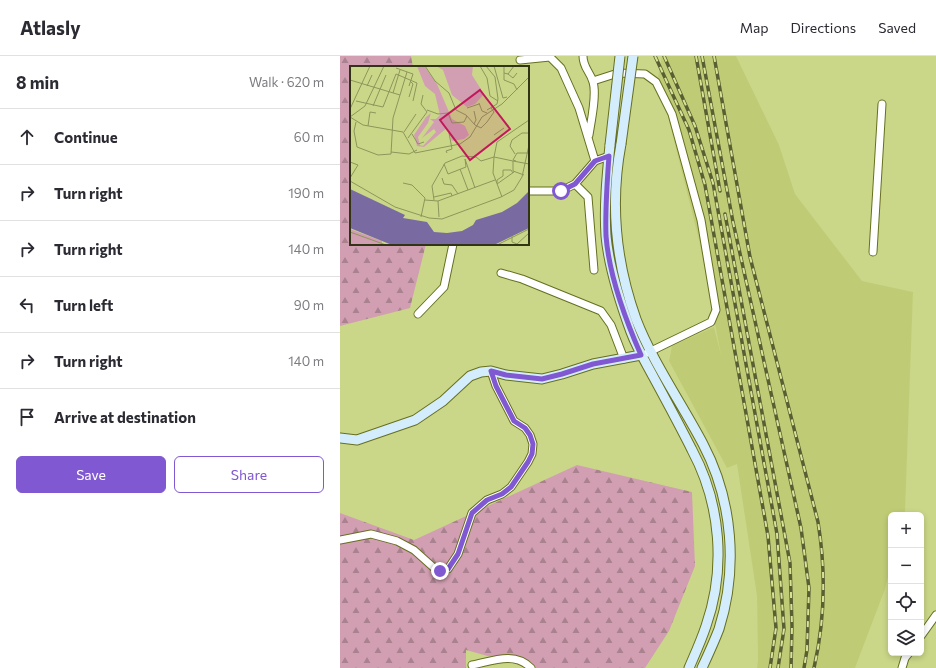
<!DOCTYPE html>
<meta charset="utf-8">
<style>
body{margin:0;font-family:Commissioner,sans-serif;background:#f2f2f3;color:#2b2b33}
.controls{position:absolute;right:12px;bottom:12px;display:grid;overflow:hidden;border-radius:6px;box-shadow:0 2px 6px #0003}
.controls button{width:36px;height:36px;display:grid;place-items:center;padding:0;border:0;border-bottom:1px solid #e1e1e2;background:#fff;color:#2b2b33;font:20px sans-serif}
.stop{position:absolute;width:12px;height:12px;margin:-9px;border:3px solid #8058d1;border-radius:50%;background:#fff}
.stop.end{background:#8058d1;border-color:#fff;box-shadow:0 1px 4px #0008}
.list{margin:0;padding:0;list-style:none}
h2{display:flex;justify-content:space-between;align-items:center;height:52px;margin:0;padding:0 16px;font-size:17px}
h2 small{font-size:13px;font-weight:400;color:#7c7c81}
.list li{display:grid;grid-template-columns:26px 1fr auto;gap:12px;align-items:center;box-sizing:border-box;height:56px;padding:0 16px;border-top:1px solid #e1e1e2}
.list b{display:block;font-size:15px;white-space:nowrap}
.list em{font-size:13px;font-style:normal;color:#7c7c81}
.actions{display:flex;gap:8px;padding:12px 16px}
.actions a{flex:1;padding:9px 0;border:1px solid #8058d1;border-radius:6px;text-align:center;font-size:14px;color:#8058d1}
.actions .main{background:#8058d1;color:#fff}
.icon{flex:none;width:22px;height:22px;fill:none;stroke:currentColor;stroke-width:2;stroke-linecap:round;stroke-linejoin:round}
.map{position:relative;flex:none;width:596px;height:612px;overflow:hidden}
header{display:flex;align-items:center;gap:24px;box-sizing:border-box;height:56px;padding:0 20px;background:#fff;border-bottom:1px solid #e1e1e2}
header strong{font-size:19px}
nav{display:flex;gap:22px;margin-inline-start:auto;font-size:14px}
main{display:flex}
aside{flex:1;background:#fff}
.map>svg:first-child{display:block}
.built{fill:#c0cc75}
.forest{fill:url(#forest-firs)}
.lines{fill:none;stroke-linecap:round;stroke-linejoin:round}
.street-casing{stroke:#666f1f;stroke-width:9}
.secondary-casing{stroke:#666f1f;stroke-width:11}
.street{stroke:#fff;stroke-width:7}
.secondary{stroke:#d3edfc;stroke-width:9}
.rail-casing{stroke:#595f33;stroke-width:3.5}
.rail{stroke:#d8e495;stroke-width:2;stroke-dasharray:6;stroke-linecap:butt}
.secondary-bridge-casing{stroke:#666f1f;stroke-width:11;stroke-linecap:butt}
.secondary-bridge{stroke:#d3edfc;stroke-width:9}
.route{stroke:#8058d1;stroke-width:5}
.inset-road{fill:none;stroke:#8d965a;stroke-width:1}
.view{fill:#c2185b;fill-opacity:0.15;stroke:#c2185b;stroke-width:2}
.inset-edge{fill:none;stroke:#313515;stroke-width:2}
</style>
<header>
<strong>Atlasly</strong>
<nav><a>Map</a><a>Directions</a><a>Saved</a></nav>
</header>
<main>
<aside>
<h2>8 min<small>Walk · 620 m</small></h2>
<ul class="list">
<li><svg class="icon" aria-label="ahead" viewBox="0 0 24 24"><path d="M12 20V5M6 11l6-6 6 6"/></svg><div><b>Continue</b></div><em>60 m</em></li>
<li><svg class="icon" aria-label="right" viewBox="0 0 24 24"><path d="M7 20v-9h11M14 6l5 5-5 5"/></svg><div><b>Turn right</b></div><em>190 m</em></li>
<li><svg class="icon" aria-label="right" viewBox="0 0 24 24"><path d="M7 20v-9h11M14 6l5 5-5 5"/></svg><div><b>Turn right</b></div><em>140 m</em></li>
<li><svg class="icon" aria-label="left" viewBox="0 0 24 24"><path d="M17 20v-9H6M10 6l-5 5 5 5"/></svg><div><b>Turn left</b></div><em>90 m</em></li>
<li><svg class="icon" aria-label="right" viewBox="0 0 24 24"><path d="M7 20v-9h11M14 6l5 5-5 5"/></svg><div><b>Turn right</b></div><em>140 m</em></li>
<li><svg class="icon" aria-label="arrive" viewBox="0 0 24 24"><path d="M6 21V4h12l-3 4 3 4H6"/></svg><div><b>Arrive at destination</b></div></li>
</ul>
<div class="actions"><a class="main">Save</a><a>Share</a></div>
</aside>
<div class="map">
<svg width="596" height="612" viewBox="0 0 596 612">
<defs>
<pattern id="forest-firs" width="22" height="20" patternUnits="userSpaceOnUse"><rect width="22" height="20" fill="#d19fb1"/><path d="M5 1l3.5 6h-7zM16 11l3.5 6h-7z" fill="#aa828f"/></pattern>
</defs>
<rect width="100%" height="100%" fill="#cbd788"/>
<!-- built -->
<path class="built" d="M322 0H396L439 89 455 138 522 225 573 236 565 456 564 459H551V509L545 533 515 612H417L418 604 417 540 397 408 387 412 329 305 332 290 374 271 381 299 359 184 318 21Z"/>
<!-- forest -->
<path class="forest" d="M0 0H71L73 11H11V188H86L70 252 0 270Z
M237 409 352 436 355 510 329 575 305 612H191L126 594V612H0V457L74 484Z"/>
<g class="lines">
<!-- street casing -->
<g class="street-casing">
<path id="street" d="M243 0C243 12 250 15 253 26 257 38 251 66 249 79
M180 4 210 1 221 12 239 52 255 105
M253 25 278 17 305 18 316 26 332 58 361 164 376 254 371 266 307 297
M235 128 248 141 254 214
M188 135H221L235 128 255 105 269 100
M533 196 542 48
M161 217 182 223 261 255 271 269 284 303
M78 258 104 231 113 188
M0 484 31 478 57 485 74 494 93 511 100 515 108 513 118 498 132 457 147 444 162 438 171 431 188 406 192 398 193 388 190 379 185 372 174 365 156 330 151 315
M581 580 596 559
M132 609C152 605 175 595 191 612
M562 612 565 602 569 597"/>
</g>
<!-- secondary casing -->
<g class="secondary-casing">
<path id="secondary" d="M281 88C270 147 276 207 296 263 312 305 342 348 363 388 393 445 398 513 379 573 374 586 368 599 362 612
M270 89C267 120 264 150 266 180 269 212 280 246 291 276 297 292 306 307 314 322 327 346 340 370 352 394 381 448 386 513 366 570 361 585 355 598 349 612
M0 382 17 384 75 364 103 345 130 320 141 316 151 315 166 319 202 323 222 318 253 308 301 299"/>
</g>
<!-- street -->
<use href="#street" class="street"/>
<!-- secondary -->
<use href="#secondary" class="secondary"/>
<!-- rail casing -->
<g class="rail-casing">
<path id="rail" d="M315 0 349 74 365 129 428 480 436 572 430 612
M324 0 355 70 373 127 437 478 444 573 438 612
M356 0 380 135
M362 0 393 166 461 472 469 532 467 594 464 612
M374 0 410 201 478 466C486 515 485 564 474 612
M385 158 450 507 452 570 451 612"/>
</g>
<!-- rail -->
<use href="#rail" class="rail"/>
<!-- secondary-bridge casing -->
<g class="secondary-bridge-casing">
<path id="secondary-bridge" d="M281 88 293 0
M270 89 280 0"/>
</g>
<!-- secondary-bridge -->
<use href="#secondary-bridge" class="secondary-bridge"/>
</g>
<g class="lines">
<!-- route -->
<path class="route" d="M100 515 108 513 118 498 132 457 147 444 162 438 171 431 188 406 192 398 193 388 190 379 185 372 174 365 156 330 151 315 166 319 202 323 222 318 253 308 301 299C286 265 269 218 266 180 265 153 267 127 269 100L255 105 235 128 221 135"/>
</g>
<!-- overview -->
<g transform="translate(10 10)">
<rect width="179" height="179" fill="#cbd788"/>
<path d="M67 0H74L87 18 102 53 115 60 119 69 114 73 102 75 97 62 74 81 67 80 64 69 76 51 81 47 78 57 68 71 70 79 73 80 86 66 84 63 72 72 84 56 80 53H86L90 49 85 28 75 20ZM86 0H123L122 9 134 28 125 38 117 41 102 29 93 4ZM0 163 32 175V179H0Z" fill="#d19fb1"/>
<path d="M0 123 55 149 53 152 77 156 84 166 97 167 112 165 123 159 126 154 152 146 167 137 179 125V162L144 179H42L0 162Z" fill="#796ba1"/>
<path class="inset-road" d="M75 0 85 15 99 27 106 44 116 49 125 59 131 62 137 56 144 46 141 42M130 0 137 12 140 30 148 35M136 0 145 11 148 33 147 38 137 44M144 0 153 32 157 31M154 0V14L164 18 167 24M46 2 63 8 59 20M154 7 158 8 164 0M158 8 163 12 167 7M0 14 50 29 43 52 41 88 28 89 7 81 4 65 6 56M17 20 22 9M43 27 50 4M50 29 57 6M59 31 63 18 61 16M6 35 33 41 46 8 67 17 63 35M129 37 132 45 137 47M23 40 36 9M117 42 129 38M0 43 20 0M77 44 88 48 98 47 102 57 114 56 117 50M124 45 126 54 124 58M0 51 15 40 34 0M0 51 13 59 53 66 65 87 110 78 120 71 132 51 152 38 179 11M18 60 20 46 26 47M54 66 66 48M62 68 68 78 74 76M144 69 154 62M58 72 77 46 71 38 73 29M41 86 59 88 67 84M97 87 96 85 102 83 99 67M165 88 160 80 162 74 172 67H179M115 93 125 122M166 95 163 94 167 87H178M0 96 8 99 0 112M94 98 98 108 116 101 115 93M110 103 118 124M174 109 163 105V95L179 98M92 112 94 118 102 119 108 128M0 115 45 141 79 152 92 153 151 131 164 124 172 111 179 79M53 117 62 119 75 132 71 151M147 117V114L153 110V104H161L163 107M147 118 164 106M84 131 101 127 102 130M152 131 143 107 144 91 163 95M75 134 88 135 145 114M84 134 82 120 95 97 112 90 126 91 131 95 144 91 147 76 179 54M88 135 89 151M0 166 36 179M162 170V176L167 178 179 167M147 179 179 163"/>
<path class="view" d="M130 24 160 63 120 94 90 54Z"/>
<rect width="179" height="179" class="inset-edge"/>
</g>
</svg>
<div class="controls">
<button>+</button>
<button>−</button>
<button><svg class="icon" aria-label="locate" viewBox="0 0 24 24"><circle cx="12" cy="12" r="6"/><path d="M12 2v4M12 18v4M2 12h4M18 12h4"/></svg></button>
<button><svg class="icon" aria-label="layers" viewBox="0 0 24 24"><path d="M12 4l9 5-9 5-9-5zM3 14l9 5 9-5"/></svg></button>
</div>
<div class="stop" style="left:221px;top:135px"></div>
<div class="stop end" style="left:100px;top:515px"></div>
</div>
</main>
